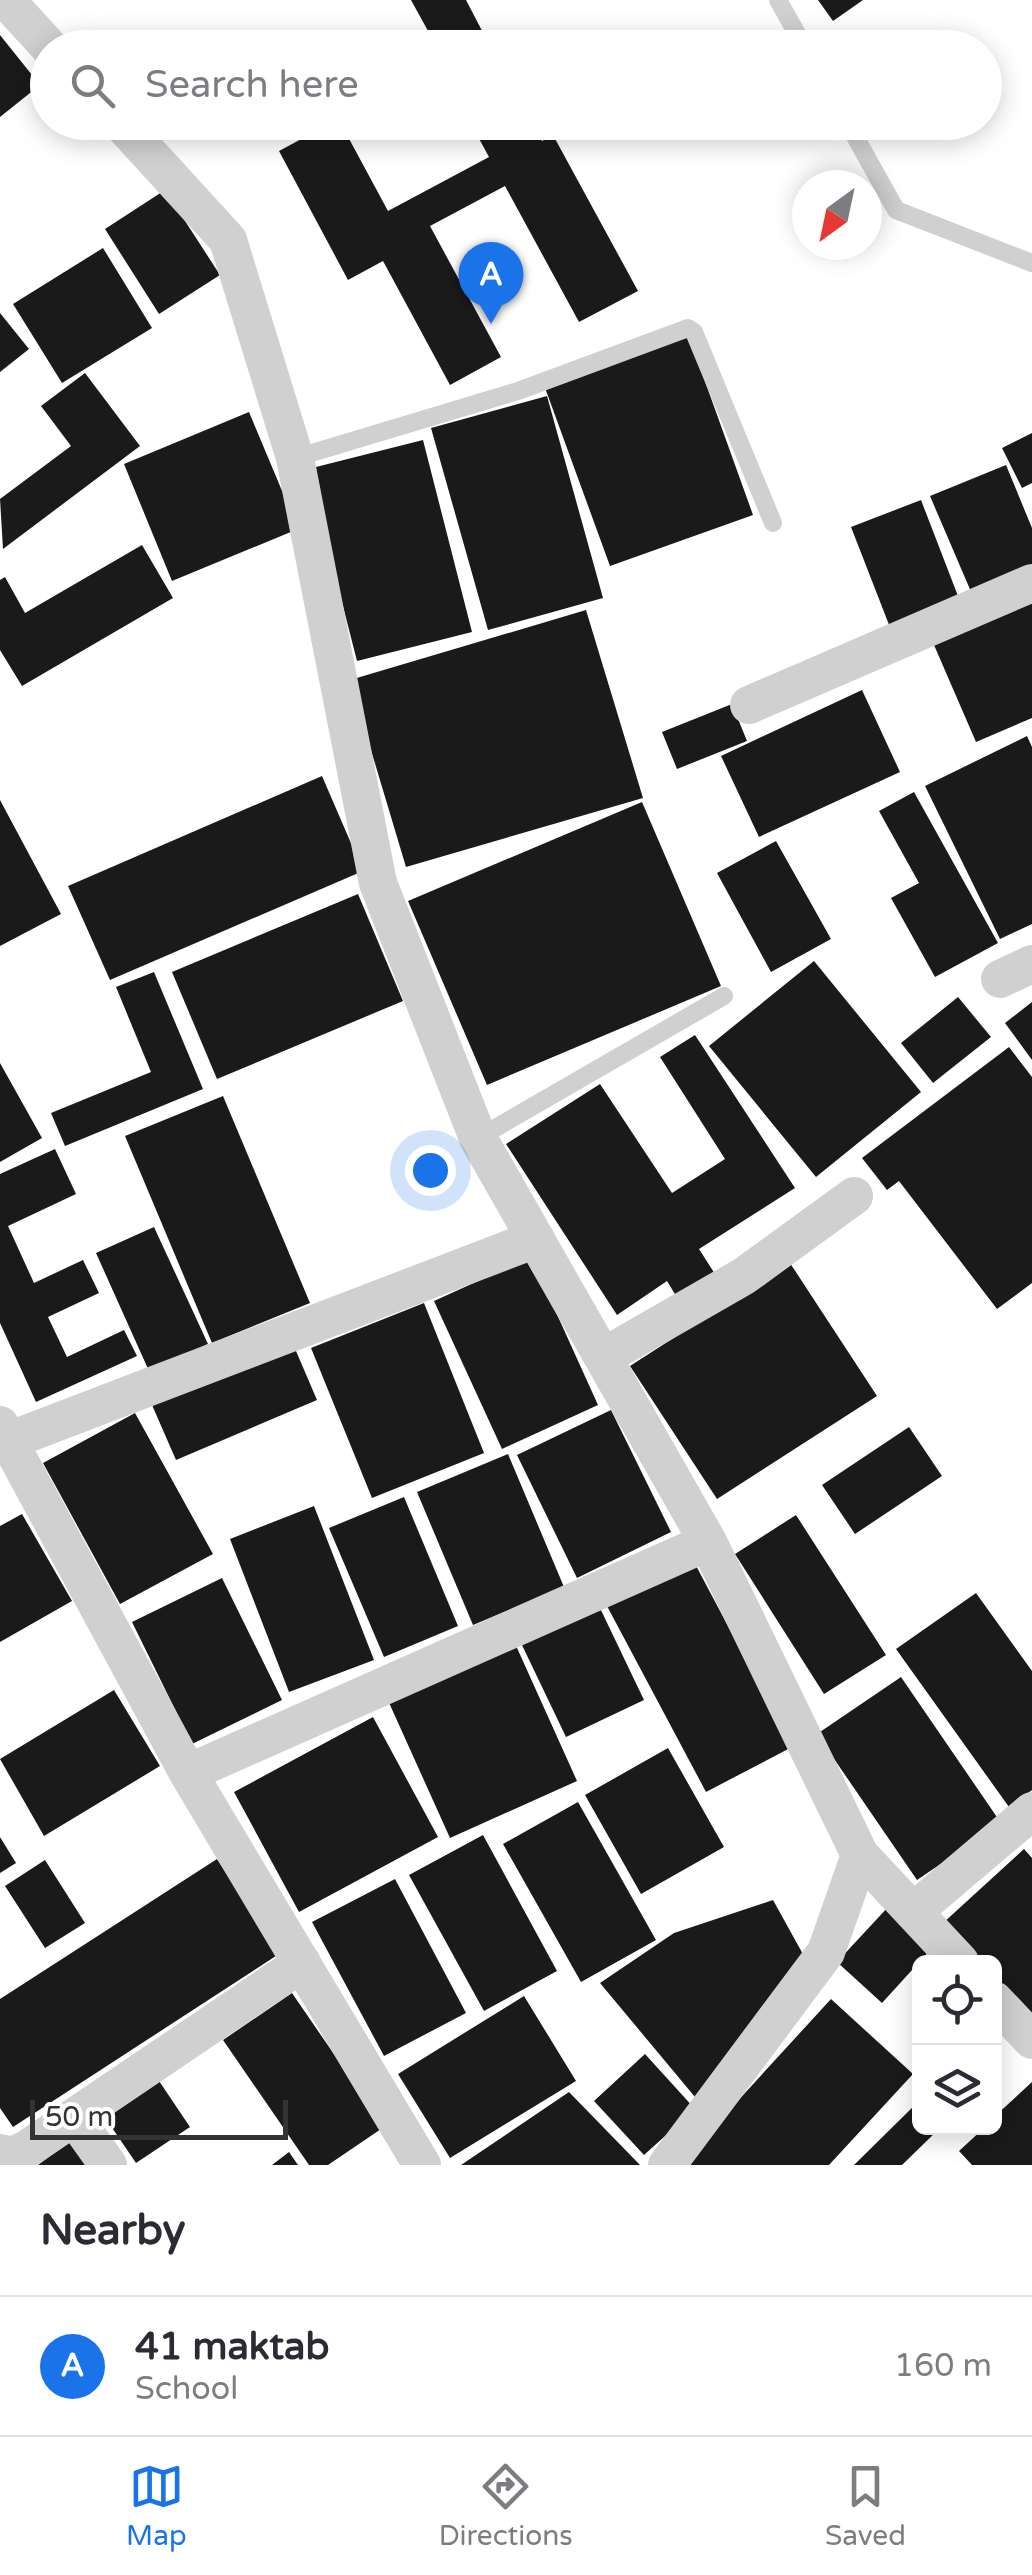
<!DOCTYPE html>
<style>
body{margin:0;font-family:"Varela Round",sans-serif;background:#f7f7f7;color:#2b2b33}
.controls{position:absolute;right:30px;bottom:30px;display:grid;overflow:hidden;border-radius:15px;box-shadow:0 5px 25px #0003}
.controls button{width:90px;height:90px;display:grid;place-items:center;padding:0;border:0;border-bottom:2px solid #e1e1e2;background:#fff;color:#2b2b33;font:50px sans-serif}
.compass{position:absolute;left:792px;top:170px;width:90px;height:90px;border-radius:50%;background:#fff;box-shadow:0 5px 25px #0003;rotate:213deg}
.scale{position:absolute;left:30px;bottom:25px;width:258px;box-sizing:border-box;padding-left:10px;border:5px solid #333;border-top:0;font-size:28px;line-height:35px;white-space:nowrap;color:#333;-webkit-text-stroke:8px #fff;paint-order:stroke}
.you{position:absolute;left:430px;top:1170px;width:35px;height:35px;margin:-25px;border:8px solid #fff;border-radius:50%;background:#1a73e8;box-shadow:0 0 0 15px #1a73e833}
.badge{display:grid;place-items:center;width:65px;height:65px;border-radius:50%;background:#1a73e8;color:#fff;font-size:32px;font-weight:700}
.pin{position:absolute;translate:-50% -82px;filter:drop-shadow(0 2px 5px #0008)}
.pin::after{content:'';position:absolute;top:52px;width:35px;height:30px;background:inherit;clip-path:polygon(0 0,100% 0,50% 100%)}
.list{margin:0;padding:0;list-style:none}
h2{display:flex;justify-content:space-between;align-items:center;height:130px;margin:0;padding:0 40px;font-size:42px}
h2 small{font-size:32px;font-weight:400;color:#7c7c81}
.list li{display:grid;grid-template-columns:65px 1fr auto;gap:30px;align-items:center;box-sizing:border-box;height:140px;padding:0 40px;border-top:2px solid #e1e1e2}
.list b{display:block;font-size:38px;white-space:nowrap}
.list p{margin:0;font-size:32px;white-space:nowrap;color:#7c7c81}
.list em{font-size:32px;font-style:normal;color:#7c7c81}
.icon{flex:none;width:55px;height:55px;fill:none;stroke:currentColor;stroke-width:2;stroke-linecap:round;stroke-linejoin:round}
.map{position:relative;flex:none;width:1032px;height:2165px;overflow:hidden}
.search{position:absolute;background:#fff;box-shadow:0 5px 25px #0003;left:30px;right:30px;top:30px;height:110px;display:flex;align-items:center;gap:25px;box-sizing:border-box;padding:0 35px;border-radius:55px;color:#7c7c81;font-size:38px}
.sheet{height:270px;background:#fff}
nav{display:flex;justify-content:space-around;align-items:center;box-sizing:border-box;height:140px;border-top:2px solid #e1e1e2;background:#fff;font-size:28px;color:#7c7c81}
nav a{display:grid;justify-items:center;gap:5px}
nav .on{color:#1a73e8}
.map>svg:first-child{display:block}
.building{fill:#1a1a1a}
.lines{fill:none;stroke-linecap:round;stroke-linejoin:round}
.lane{stroke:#d0d0d0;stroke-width:18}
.street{stroke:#d0d0d0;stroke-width:38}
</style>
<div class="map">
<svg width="1032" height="2165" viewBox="0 0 1032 2165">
<rect width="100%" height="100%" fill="#fff"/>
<!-- building -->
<path class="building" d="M411 0H466L491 48H418L433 40Z
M818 0H863L833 21Z
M0 35 40 85 0 117Z
M333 122H340L388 211 489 157 470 122H532L542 141 553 135 638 291 579 322 505 186 430 226 501 357 450 385 383 261 348 280 279 151Z
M437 122H470L444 136Z
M165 190 220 275 159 314 105 229Z
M103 248 152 328 62 383 13 304Z
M0 313 29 349 0 372Z
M688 334 753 515 610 566 544 385Z
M85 373 140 446 3 549 0 499 71 446 41 406Z
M547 396 603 598 488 630 431 428Z
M249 412 298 529 172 581 124 464Z
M1032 433V483L1022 488 1002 448Z
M423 440 472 632 357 661 308 469Z
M1006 465 1032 528V578L975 601 930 496Z
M921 500 963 609 893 635 851 527Z
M142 545 173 598 22 686 0 650V580L5 577 25 613Z
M1032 603V718L976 742 934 645Z
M586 610 643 798 406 867 350 680Z
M862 690 900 772 759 837 721 756Z
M732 704 747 741 677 769 662 732Z
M1027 736 1032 747V924L1000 939 925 786Z
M322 776 363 871 110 980 68 886Z
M914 792 998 943 935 977 891 898 919 883 879 811Z
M0 800 61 914 0 946Z
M642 802 721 986 487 1085 408 901Z
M776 841 831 939 771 972 717 873Z
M358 894 403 1001 217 1079 172 972Z
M814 961 921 1092 816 1177 709 1046Z
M154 972 203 1089 65 1146 51 1113 151 1072 116 987Z
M958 997 991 1037 933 1083 901 1043Z
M1032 1002V1060L1005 1023Z
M695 1035 795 1188 699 1249 715 1274 678 1299 667 1281 617 1315 506 1144 600 1084 672 1193 725 1159 660 1057Z
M1009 1047 1032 1077V1283L997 1309 899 1181 887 1190 862 1158Z
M0 1063 42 1138 0 1162Z
M223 1096 310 1303 212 1343 125 1136Z
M55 1149 76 1194 8 1226 34 1283 83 1260 99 1293 48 1317 67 1357 124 1330 137 1356 36 1402 0 1323V1174Z
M154 1227 208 1344 149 1371 96 1253Z
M531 1257 598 1405 502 1449 434 1301Z
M790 1263 877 1396 717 1499 630 1366Z
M424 1303 484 1453 372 1498 311 1348Z
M293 1344 317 1400 176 1460 152 1405Z
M611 1410 671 1532 577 1578 517 1455Z
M135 1413 213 1554 120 1604 43 1463Z
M909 1427 942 1476 855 1534 822 1485Z
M508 1454 564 1587 473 1625 417 1492Z
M404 1497 458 1626 384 1657 329 1528Z
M314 1506 374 1660 289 1692 230 1539Z
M22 1514 72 1601 0 1642V1526Z
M796 1515 886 1655 824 1694 735 1554Z
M693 1560 792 1747 706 1792 607 1606Z
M222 1578 282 1700 192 1744 132 1622Z
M976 1593 1032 1671V1790L1009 1807 896 1649Z
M599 1606 644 1700 566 1737 521 1643Z
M513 1639 577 1781 450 1838 386 1696Z
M901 1677 1001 1823 917 1880 817 1734Z
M114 1690 160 1766 44 1836 0 1759Z
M373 1717 438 1837 299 1912 234 1792Z
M668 1748 724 1847 641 1894 585 1795Z
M578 1802 656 1940 581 1982 503 1844Z
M483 1835 557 1971 484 2011 409 1875Z
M0 1837 16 1863 0 1873Z
M1024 1849 1032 1858V2022L994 1981V1962H977L942 1924Z
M217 1859 279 1954 13 2127 0 2108V1999Z
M45 1860 85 1923 45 1948 5 1886Z
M395 1879 466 2013 384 2056 312 1922Z
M773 1900 804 1956 695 2097 600 1983 674 1933Z
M889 1906 933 1947 882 2003 837 1962Z
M292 1993 384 2127 328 2165H309L223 2040Z
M524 1996 576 2081 450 2158 398 2074Z
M831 1999 913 2074 829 2165H679Z
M645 2054 695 2109 644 2155 594 2101Z
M157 2078 190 2127 136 2163 102 2113Z
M1032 2082V2165H972L959 2151 984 2128H994V2117Z
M569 2092 640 2165H461Z
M920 2100V2128H940L902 2165H854Z
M74 2138 92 2165H38Z
M289 2152 298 2165H272Z"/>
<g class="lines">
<!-- lane -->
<path class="lane" d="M778 0 805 48
M847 122 896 210 1032 263
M295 458 518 391 688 328 694 332 773 523
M478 1138 724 996"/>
<!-- street -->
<path class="street" d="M6 0 50 48
M120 122 228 240 295 458 378 883 478 1138 708 1542 860 1855 960 1962
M749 705 1032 583
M1000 979 1032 964
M603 1357 744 1276 854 1196
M0 1425 188 1773 422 2165
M8 1441 536 1239
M188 1773 708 1542
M913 1912 1032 1811
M994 2000 1032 2040
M74 2117 108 2165
M0 2153 12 2156 27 2149 302 1963
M667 2165 826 1952 860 1855"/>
</g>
</svg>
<div class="controls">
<button><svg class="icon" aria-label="locate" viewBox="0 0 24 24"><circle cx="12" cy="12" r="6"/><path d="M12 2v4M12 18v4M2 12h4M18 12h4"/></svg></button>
<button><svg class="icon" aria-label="layers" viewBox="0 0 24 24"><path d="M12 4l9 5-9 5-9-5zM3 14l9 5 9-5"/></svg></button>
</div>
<svg class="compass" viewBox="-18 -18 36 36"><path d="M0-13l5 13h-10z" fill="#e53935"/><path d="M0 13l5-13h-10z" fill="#7c7c81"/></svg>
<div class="scale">50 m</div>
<div class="you"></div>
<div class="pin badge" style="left:491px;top:324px">A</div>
<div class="search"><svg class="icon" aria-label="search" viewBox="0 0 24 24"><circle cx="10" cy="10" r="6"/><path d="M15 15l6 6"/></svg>Search here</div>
</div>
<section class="sheet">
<h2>Nearby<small></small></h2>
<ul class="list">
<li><span class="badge">A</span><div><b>41 maktab</b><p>School</p></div><em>160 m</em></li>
</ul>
</section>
<nav>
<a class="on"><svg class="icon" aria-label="map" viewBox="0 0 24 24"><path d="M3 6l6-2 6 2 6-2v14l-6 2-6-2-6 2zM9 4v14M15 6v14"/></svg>Map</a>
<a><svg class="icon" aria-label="directions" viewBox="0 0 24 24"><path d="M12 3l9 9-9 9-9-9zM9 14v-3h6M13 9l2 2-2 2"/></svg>Directions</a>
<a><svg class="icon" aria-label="saved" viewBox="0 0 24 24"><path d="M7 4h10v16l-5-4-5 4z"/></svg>Saved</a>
</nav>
